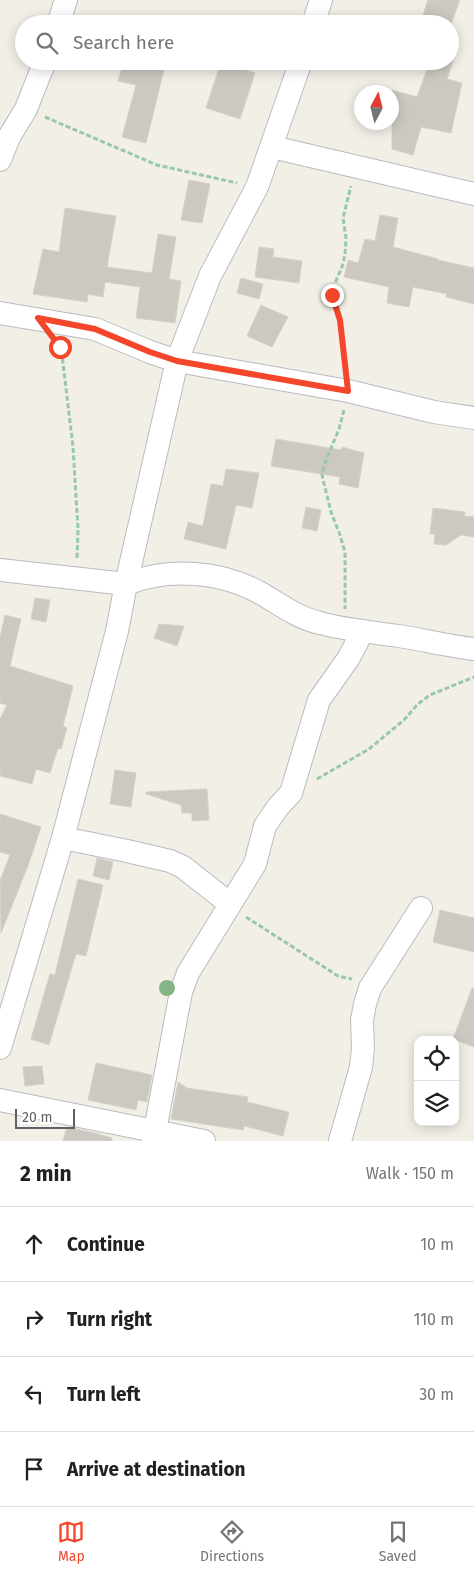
<!DOCTYPE html>
<meta charset="utf-8">
<style>
body{margin:0;font-family:"Fira Sans",sans-serif;background:#f6f6f6;color:#202124}
.controls{position:absolute;right:15px;bottom:15px;display:grid;overflow:hidden;border-radius:10px;box-shadow:0 2px 12px #0003}
.controls button{width:45px;height:45px;display:grid;place-items:center;padding:0;border:0;border-bottom:1px solid #e0e0e0;background:#fff;color:#202124;font:25px sans-serif}
.compass{position:absolute;left:354px;top:85px;width:45px;height:45px;border-radius:50%;background:#fff;box-shadow:0 2px 12px #0003;rotate:7deg}
.scale{position:absolute;left:15px;bottom:12px;width:60px;box-sizing:border-box;padding-left:5px;border:2px solid #5e6167;border-top:0;font-size:14px;line-height:18px;white-space:nowrap;color:#5e6167;-webkit-text-stroke:4px #fff;paint-order:stroke}
.stop{position:absolute;width:15px;height:15px;margin:-11px;border:4px solid #f3462a;border-radius:50%;background:#fff}
.stop.end{background:#f3462a;border-color:#fff;box-shadow:0 1px 5px #0008}
.list{margin:0;padding:0;list-style:none}
h2{display:flex;justify-content:space-between;align-items:center;height:65px;margin:0;padding:0 20px;font-size:21px}
h2 small{font-size:16px;font-weight:400;color:#757577}
.list li{display:grid;grid-template-columns:32px 1fr auto;gap:15px;align-items:center;box-sizing:border-box;height:75px;padding:0 20px;border-top:1px solid #e0e0e0}
.list b{display:block;font-size:19px;white-space:nowrap}
.list em{font-size:16px;font-style:normal;color:#757577}
.icon{flex:none;width:28px;height:28px;fill:none;stroke:currentColor;stroke-width:2;stroke-linecap:round;stroke-linejoin:round}
.map{position:relative;flex:none;width:474px;height:1141px;overflow:hidden}
.search{position:absolute;background:#fff;box-shadow:0 2px 12px #0003;left:15px;right:15px;top:15px;height:55px;display:flex;align-items:center;gap:12px;box-sizing:border-box;padding:0 18px;border-radius:28px;color:#757577;font-size:19px}
.sheet{height:365px;background:#fff}
nav{display:flex;justify-content:space-around;align-items:center;box-sizing:border-box;height:70px;border-top:1px solid #e0e0e0;background:#fff;font-size:14px;color:#757577}
nav a{display:grid;justify-items:center;gap:2px}
nav .on{color:#f3462a}
.map>svg:first-child{display:block}
.building{fill:#ccc9c3;stroke:#d6d2c4}
.lines{fill:none;stroke-linecap:round;stroke-linejoin:round}
.street-casing{stroke:#b9bbc0;stroke-width:24}
.path{stroke:#99c8a9;stroke-width:3;stroke-dasharray:5 2.5;stroke-linecap:butt}
.street{stroke:#fff;stroke-width:22}
.tree{fill:#87b487}
.route{stroke:#f3462a;stroke-width:6}
</style>
<div class="map">
<svg width="474" height="1141" viewBox="0 0 474 1141">
<rect width="100%" height="100%" fill="#f1efe6"/>
<!-- building -->
<path class="building" d="M428 0H460L451 24H420Z
M124 61H166L146 143 122 137 136 85 118 81Z
M430 61H453L447 79 462 83 451 133 421 127 413 155 392 149V90L417 97Z
M221 62 255 73 240 119 206 108Z
M189 180 210 184 202 223 181 220Z
M65 208 116 216 107 267 152 273 158 234 176 237 169 279 181 281 175 323 136 318 140 287 105 282 103 297 88 294 87 302 33 294 43 249 59 252Z
M380 215 398 218 393 247 438 259V260L474 268V304L446 297 447 294 413 287 409 307 387 303 389 287 344 277 348 260 358 263 365 239 375 241Z
M259 247 274 249 273 257 302 261 299 283 255 277Z
M241 278 263 284 259 299 237 293Z
M261 305 288 317 272 347 247 336Z
M276 439 341 450 342 447 364 453 358 488 339 484 340 477 271 466Z
M226 469 259 473 252 508 236 505 226 549 184 539 188 522 203 526 211 484 223 486Z
M306 507 321 510 317 531 302 528Z
M433 508 465 512 464 516 474 517V537L461 535 446 545 434 544 435 534H430Z
M35 598 50 600 46 622 31 619Z
M5 615 21 619 10 666 73 686 63 726 67 728 61 749 58 748 50 773 36 769 32 784 0 776V719L7 705 0 703V637Z
M159 624 184 626 177 646 154 638Z
M115 770 136 773 131 807 110 804Z
M207 789 209 820 192 821V813H182L181 805 146 794V792Z
M0 814 41 827 29 863 1 933 0 881 10 855 0 852Z
M97 858 113 862 109 880 93 876Z
M78 879 103 885 86 956 76 954 49 1045 31 1039 50 974 55 975Z
M440 910 474 918V952L433 942Z
M472 988H474V1047L453 1039Z
M96 1063 152 1075 147 1102 138 1100 136 1110 88 1100Z
M42 1066 44 1084 25 1086 23 1067Z
M178 1082 187 1088 248 1097 247 1102 289 1112 283 1136 244 1126 243 1130 171 1119Z
M67 1127 95 1133 112 1138V1141H63Z"/>
<g class="lines">
<!-- street casing -->
<g class="street-casing">
<path id="street" d="M58 24 66 0
M313 24 321 0
M272 147 474 194
M0 160 9 137 26 109 45 61
M0 313 95 329 150 352 177 361 348 391 434 412 474 418
M0 570 126 584C169 567 222 571 262 594 281 605 298 618 320 623 346 630 372 632 399 636 424 640 449 646 474 649
M63 838 127 851 170 861 183 867 230 904
M0 1048 63 838 117 631 126 584 177 361 210 276 257 187 301 61
M0 1100 204 1141
M153 1141 181 992 188 973 255 864 265 826 278 807 291 793 319 700 348 659 363 631
M340 1141 361 1067 363 1048 362 1020 365 1004 370 988 421 908"/>
</g>
<!-- path -->
<path class="path" d="M45 117 157 165 237 183
M59 344 62 355 73 447 78 529 77 559
M345 370 340 320 334 302 332 290 342 267 345 255 346 238 343 218 351 186
M344 410 339 429 326 460 322 475 331 512 340 535 345 552V609
M317 779 369 749 404 720 418 704 430 695 474 677
M246 917 338 976 352 979"/>
<!-- street -->
<use href="#street" class="street"/>
</g>
<!-- trees -->
<circle class="tree" cx="167" cy="988" r="8"/>
<g class="lines">
<!-- route -->
<path class="route" d="M60 347 38 318 95 329 150 352 177 361 348 391 340 320 332 295"/>
</g>
</svg>
<div class="controls">
<button><svg class="icon" aria-label="locate" viewBox="0 0 24 24"><circle cx="12" cy="12" r="6"/><path d="M12 2v4M12 18v4M2 12h4M18 12h4"/></svg></button>
<button><svg class="icon" aria-label="layers" viewBox="0 0 24 24"><path d="M12 4l9 5-9 5-9-5zM3 14l9 5 9-5"/></svg></button>
</div>
<svg class="compass" viewBox="-18 -18 36 36"><path d="M0-13l5 13h-10z" fill="#e53935"/><path d="M0 13l5-13h-10z" fill="#757577"/></svg>
<div class="scale">20 m</div>
<div class="stop" style="left:60px;top:347px"></div>
<div class="stop end" style="left:332px;top:295px"></div>
<div class="search"><svg class="icon" aria-label="search" viewBox="0 0 24 24"><circle cx="10" cy="10" r="6"/><path d="M15 15l6 6"/></svg>Search here</div>
</div>
<section class="sheet">
<h2>2 min<small>Walk · 150 m</small></h2>
<ul class="list">
<li><svg class="icon" aria-label="ahead" viewBox="0 0 24 24"><path d="M12 20V5M6 11l6-6 6 6"/></svg><div><b>Continue</b></div><em>10 m</em></li>
<li><svg class="icon" aria-label="right" viewBox="0 0 24 24"><path d="M7 20v-9h11M14 6l5 5-5 5"/></svg><div><b>Turn right</b></div><em>110 m</em></li>
<li><svg class="icon" aria-label="left" viewBox="0 0 24 24"><path d="M17 20v-9H6M10 6l-5 5 5 5"/></svg><div><b>Turn left</b></div><em>30 m</em></li>
<li><svg class="icon" aria-label="arrive" viewBox="0 0 24 24"><path d="M6 21V4h12l-3 4 3 4H6"/></svg><div><b>Arrive at destination</b></div></li>
</ul>
</section>
<nav>
<a class="on"><svg class="icon" aria-label="map" viewBox="0 0 24 24"><path d="M3 6l6-2 6 2 6-2v14l-6 2-6-2-6 2zM9 4v14M15 6v14"/></svg>Map</a>
<a><svg class="icon" aria-label="directions" viewBox="0 0 24 24"><path d="M12 3l9 9-9 9-9-9zM9 14v-3h6M13 9l2 2-2 2"/></svg>Directions</a>
<a><svg class="icon" aria-label="saved" viewBox="0 0 24 24"><path d="M7 4h10v16l-5-4-5 4z"/></svg>Saved</a>
</nav>
